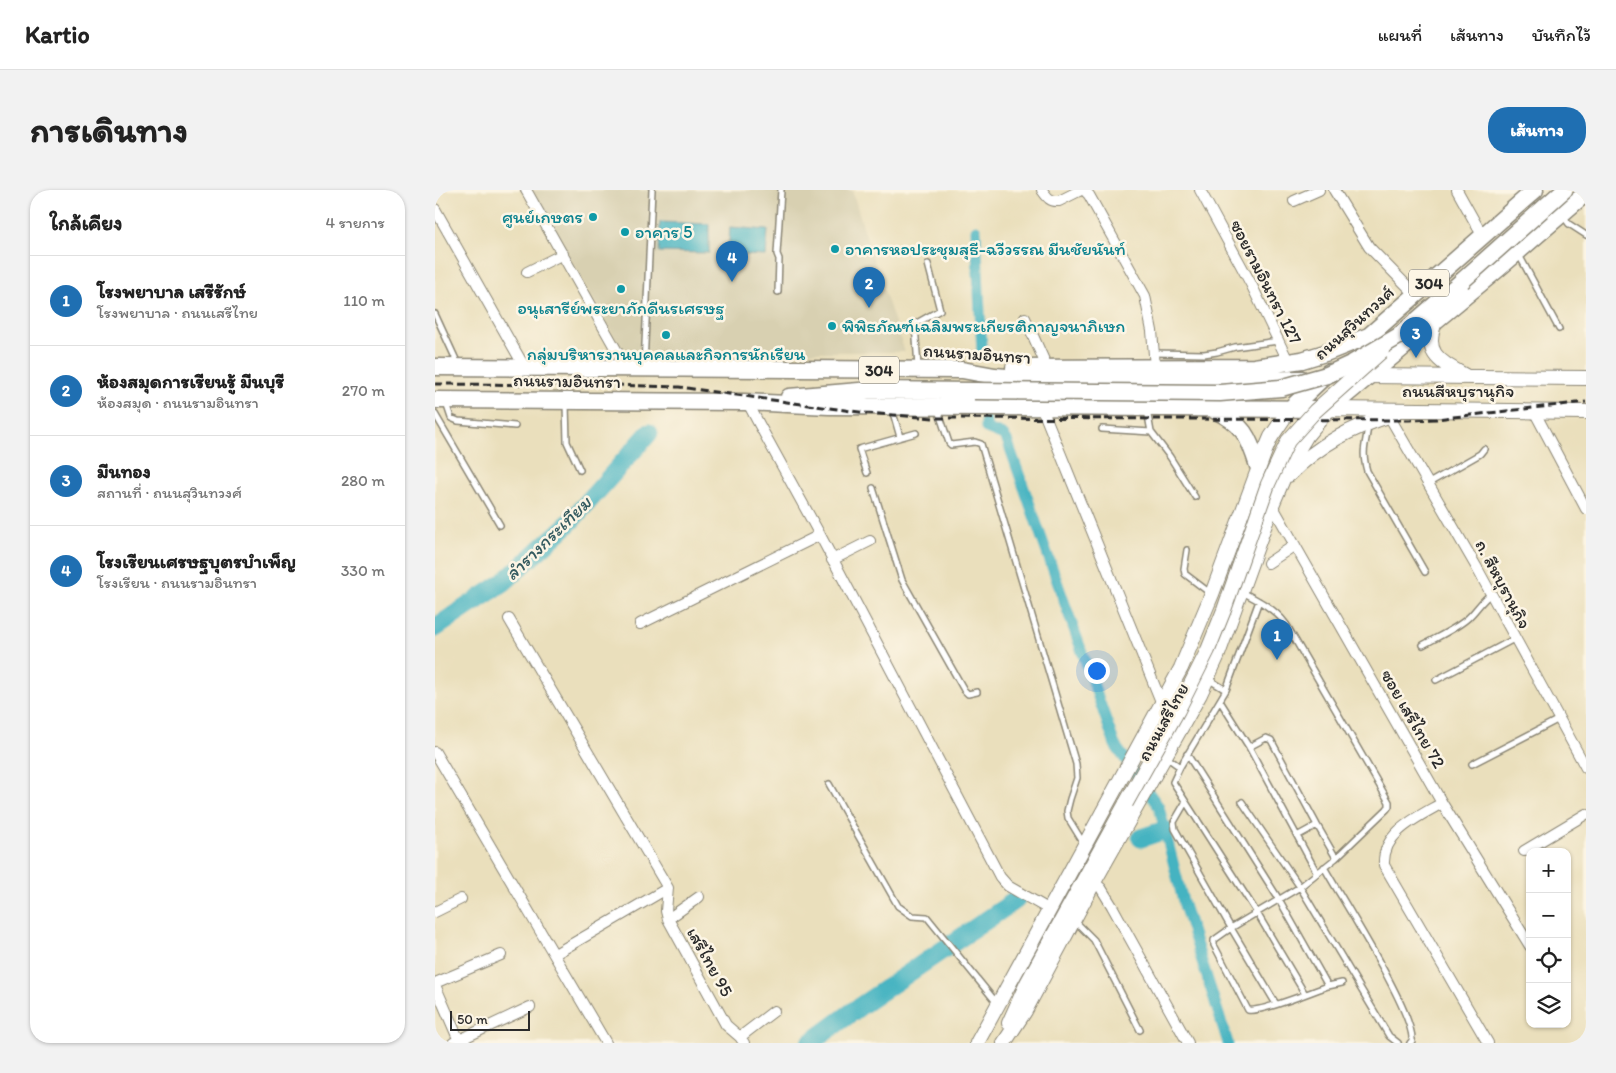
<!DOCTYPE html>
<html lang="th">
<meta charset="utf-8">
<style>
body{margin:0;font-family:Itim,"Playpen Sans Thai",sans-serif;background:#f2f2f2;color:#222}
.controls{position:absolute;right:15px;bottom:15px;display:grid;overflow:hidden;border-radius:10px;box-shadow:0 1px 4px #0004}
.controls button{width:45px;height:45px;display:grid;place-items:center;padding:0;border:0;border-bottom:1px solid #e0e0e0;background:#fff;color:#222;font:25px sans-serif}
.scale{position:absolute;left:15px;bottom:12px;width:80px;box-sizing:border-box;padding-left:5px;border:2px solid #2b2b2b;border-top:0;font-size:14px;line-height:18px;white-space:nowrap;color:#2b2b2b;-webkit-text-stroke:4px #fcf5e5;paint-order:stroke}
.you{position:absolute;left:661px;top:480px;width:18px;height:18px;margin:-12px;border:4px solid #fff;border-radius:50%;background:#1a73e8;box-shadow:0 0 0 8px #1a73e833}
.badge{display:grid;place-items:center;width:32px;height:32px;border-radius:50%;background:#1f6fb2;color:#fff;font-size:16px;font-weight:700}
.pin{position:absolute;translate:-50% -41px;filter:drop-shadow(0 1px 2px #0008)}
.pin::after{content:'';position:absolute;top:26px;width:18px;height:15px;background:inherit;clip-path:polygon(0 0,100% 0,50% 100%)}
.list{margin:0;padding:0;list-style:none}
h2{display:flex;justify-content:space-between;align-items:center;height:65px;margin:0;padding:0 20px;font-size:21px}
h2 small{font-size:16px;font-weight:400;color:#767676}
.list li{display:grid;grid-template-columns:32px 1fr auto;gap:15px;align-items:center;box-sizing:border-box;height:90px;padding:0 20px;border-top:1px solid #e0e0e0}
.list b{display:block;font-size:19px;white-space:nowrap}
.list p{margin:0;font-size:16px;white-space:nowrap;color:#767676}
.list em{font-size:16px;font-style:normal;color:#767676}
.icon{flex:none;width:28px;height:28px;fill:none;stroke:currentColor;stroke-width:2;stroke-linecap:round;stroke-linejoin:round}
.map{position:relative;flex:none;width:1151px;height:853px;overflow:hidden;border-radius:20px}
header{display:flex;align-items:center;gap:30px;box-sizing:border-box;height:70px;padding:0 25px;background:#fff;border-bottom:1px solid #e0e0e0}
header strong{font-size:24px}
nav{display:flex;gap:28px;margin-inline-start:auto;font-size:18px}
.intro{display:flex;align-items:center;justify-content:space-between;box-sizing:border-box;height:120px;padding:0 30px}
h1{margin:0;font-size:35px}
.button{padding:12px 22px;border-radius:20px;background:#1f6fb2;color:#fff;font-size:18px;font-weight:700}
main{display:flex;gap:30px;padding:0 30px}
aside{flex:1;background:#fff;border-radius:20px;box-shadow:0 1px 4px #0004}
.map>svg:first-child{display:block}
.built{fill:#d8d0b1}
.water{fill:#45b3c1;stroke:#386f76}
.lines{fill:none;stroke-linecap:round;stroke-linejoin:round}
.canal{stroke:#45b3c1;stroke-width:11}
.river{stroke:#45b3c1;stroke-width:19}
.service-casing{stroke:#8a8574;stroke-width:8}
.minor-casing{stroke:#8a8574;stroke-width:12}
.secondary-casing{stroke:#8a8574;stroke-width:16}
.trunk-casing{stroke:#8a8574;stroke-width:19}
.service{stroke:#fff;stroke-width:5}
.minor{stroke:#fff;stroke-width:10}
.secondary{stroke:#fff;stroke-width:14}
.trunk{stroke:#fff;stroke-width:16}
.rail{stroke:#2b2b2b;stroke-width:3;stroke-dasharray:8 4;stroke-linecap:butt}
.secondary-bridge-casing{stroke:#8a8574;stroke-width:16;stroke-linecap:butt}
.trunk-bridge-casing{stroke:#8a8574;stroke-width:19;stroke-linecap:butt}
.secondary-bridge{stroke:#fff;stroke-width:14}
.trunk-bridge{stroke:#fff;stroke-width:16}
.culture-dot{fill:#0f9aa8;stroke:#fcf5e5;stroke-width:2}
.labels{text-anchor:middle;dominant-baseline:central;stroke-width:5;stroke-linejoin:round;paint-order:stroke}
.shield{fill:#fcf5e5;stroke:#6a6863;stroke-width:1}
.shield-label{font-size:16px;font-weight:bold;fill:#2b2b2b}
.culture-label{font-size:18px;fill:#0d838f;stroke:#fcf5e5;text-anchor:start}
.street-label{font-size:18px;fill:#2b2b2b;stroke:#fcf5e5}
.water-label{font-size:19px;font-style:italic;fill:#345b60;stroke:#fcf5e5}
</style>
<header>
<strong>Kartio</strong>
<nav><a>แผนที่</a><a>เส้นทาง</a><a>บันทึกไว้</a></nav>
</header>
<div class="intro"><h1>การเดินทาง</h1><a class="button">เส้นทาง</a></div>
<main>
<aside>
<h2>ใกล้เคียง<small>4 รายการ</small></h2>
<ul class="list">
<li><span class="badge">1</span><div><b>โรงพยาบาล เสรีรักษ์</b><p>โรงพยาบาล · ถนนเสรีไทย</p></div><em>110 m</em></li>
<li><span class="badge">2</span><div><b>ห้องสมุดการเรียนรู้ มีนบุรี</b><p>ห้องสมุด · ถนนรามอินทรา</p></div><em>270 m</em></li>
<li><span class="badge">3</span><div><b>มีนทอง</b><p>สถานที่ · ถนนสุวินทวงศ์</p></div><em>280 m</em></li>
<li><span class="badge">4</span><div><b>โรงเรียนเศรษฐบุตรบำเพ็ญ</b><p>โรงเรียน · ถนนรามอินทรา</p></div><em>330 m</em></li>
</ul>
</aside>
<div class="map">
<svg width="1151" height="853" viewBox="0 0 1151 853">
<rect width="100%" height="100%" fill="#fcf5e5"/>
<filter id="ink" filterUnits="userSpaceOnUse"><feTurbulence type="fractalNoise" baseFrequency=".02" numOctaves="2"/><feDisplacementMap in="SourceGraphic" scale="10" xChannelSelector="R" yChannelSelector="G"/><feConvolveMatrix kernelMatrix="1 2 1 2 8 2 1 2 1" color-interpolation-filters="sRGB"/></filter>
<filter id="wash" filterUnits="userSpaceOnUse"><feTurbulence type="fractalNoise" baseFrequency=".0096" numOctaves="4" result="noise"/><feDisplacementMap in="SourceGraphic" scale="20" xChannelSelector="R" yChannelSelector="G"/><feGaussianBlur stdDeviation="1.12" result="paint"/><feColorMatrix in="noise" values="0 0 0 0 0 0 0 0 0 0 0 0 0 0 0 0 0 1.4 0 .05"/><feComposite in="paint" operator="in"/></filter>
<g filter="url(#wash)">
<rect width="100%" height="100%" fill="#eadfbc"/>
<!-- built -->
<path class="built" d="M96 0H417L435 59 470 162H188Z"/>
<!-- water -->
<path class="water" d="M225 32 274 34V63L224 62Z
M295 37 333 40 331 66 293 64Z"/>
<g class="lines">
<!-- canal -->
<path class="canal" d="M541 40 547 163
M551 231V238L568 245 572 250 680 555 724 617 749 715 793 853"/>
<!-- river -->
<path class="river" d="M0 438 69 392 135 332 214 243
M706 648 730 640
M375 853 424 817 581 710"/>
</g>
</g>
<g filter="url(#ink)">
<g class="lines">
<!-- service casing -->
<g class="service-casing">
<path id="service" d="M1129 27 1134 34 1151 45
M1084 65 1124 139
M343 102 344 69 342 64 346 0
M0 124 23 174
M719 163 769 164 782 162 800 157 843 151
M209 176 217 0
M483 177 480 134 505 120 493 74
M11 213 16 228 23 231 80 236
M131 214 132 252 145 280
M457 219 465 247
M503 220 514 253 516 255 540 252 546 254 641 574 642 588 635 609 632 621 633 628 649 654
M712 220 716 242 735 267 760 307
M0 224 65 335
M933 236C931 255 926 260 932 281L990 382
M667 239 716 242
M432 283 424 259 481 243
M994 293 1045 264 1049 259
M438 298 467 390 529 500 533 504 542 502
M752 360 749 379 750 384 775 403
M807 402C823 410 840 419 851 434L954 612V616L952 619 901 668 882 635 836 550 831 548 814 557 882 683
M824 411 791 500 745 577 738 592 822 723 870 804
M988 455C1002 447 1021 439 1033 428 1042 420 1046 411 1056 404
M773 489 791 500
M1001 490 1079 449
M785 511 814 557
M752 564 845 711 893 796C878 801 826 823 813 820L779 755V750L796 738 841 814
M731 567 745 577
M1037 574 1124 529
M394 594 463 716 477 726 492 727 561 812
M807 612 865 697 954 846 963 853
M750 613 739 632 740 639 796 738 865 697 901 668
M862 646 882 635
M889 677C906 708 980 823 977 851L975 853
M639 730 659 750 705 840
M893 796 907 793"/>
</g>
<!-- minor casing -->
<g class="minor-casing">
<path id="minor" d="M91 0 192 179
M607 0C612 7 615 12 624 11L646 0
M647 0 650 1 654 5 710 106 717 141 720 177
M765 0 816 94 854 173
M899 0 934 57 981 105
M1022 0 1047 45
M859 11 884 0
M0 19 90 178
M92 82 128 64
M590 128 612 177
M309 212 315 217 324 234 385 345 565 687 573 696 615 720
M607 218 727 514
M1099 221 1151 319
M954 226 1042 378 1151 578
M837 315 1007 613 1095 756
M397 370 435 351
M833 373 860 355
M74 429 233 698 120 764
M205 434 385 345
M0 562 171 853
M1007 613C983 627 947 642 949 675L1053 853
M1089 661 1151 624
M659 692 666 698 677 716 753 853
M233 698 231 721 233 729 291 835 305 847 309 853
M0 722 26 709
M233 729 264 707
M0 793 66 765
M0 795 25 853
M305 847 339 821
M18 853 95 817"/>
</g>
<!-- secondary casing -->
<g class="secondary-casing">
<path id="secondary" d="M1001 130C986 164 1006 172 1032 187
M932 186 1151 188
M854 285C884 254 918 237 959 224
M574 833 592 793 691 613
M542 853 746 478 777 404 830 261 836 247 855 219
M569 853 590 821 659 692 765 504 782 467 837 315 854 275 872 245 894 219 1151 222"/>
</g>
<!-- trunk casing -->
<g class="trunk-casing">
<path id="trunk" d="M964 146 1027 91
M927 152 1100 0
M0 177 527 180 560 186 595 189 811 190 867 189
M579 178 819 177 867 170 893 162 936 145
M354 207 436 200 539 201
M0 210 309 212 394 216 894 219 1063 79 1151 3
M855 219 894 182
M779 220C808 233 814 247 823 276"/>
</g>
<!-- service -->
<use href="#service" class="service"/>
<!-- minor -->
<use href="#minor" class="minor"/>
<!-- secondary -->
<use href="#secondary" class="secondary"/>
<!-- trunk -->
<use href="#trunk" class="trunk"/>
<!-- rail -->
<path class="rail" d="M0 194 176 195 244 197 431 223 499 228 974 230 1001 229 1151 212"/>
<!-- secondary-bridge casing -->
<g class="secondary-bridge-casing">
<path id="secondary-bridge" d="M691 613 743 520 773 460 789 420 833 294 853 251 880 221 947 161"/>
</g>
<!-- trunk-bridge casing -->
<g class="trunk-bridge-casing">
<path id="trunk-bridge" d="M1027 91 1129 0
M539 201 785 203 846 198 892 185 918 173 964 146"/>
</g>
<!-- secondary-bridge -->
<use href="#secondary-bridge" class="secondary-bridge"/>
<!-- trunk-bridge -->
<use href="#trunk-bridge" class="trunk-bridge"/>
</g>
</g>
<!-- markers -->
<g class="culture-dot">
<circle cx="158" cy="27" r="5"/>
<circle cx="190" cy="42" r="5"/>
<circle cx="400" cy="59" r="5"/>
<circle cx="186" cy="99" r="5"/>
<circle cx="397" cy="136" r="5"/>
<circle cx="231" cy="145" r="5"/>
</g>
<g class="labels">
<!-- shield labels -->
<g class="shield">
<rect x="974" y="79.5" width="40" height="27" rx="4"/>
<rect x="424" y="166.5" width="40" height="27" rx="4"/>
</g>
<g class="shield-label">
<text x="994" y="93">304</text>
<text x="444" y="180">304</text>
</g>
<!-- culture labels -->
<g class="culture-label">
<text x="148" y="27" text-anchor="end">ศูนย์เกษตร</text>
<text x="200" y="42">อาคาร 5</text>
<text x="410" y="59">อาคารหอประชุมสุธี-ฉวีวรรณ มีนชัยนันท์</text>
<text x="186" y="118" text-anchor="middle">อนุเสารีย์พระยาภักดีนรเศรษฐ</text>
<text x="407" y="136">พิพิธภัณฑ์เฉลิมพระเกียรติกาญจนาภิเษก</text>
<text x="231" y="164" text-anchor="middle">กลุ่มบริหารงานบุคคลและกิจการนักเรียน</text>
</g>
<!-- street labels -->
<g class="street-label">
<text transform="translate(831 92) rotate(63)">ซอยรามอินทรา 127</text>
<text transform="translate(919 133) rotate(-42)">ถนนสุวินทวงศ์</text>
<text transform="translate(542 164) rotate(4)">ถนนรามอินทรา</text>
<text transform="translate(132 191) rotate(1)">ถนนรามอินทรา</text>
<text x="1023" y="201">ถนนสีหบุรานุกิจ</text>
<text transform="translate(1068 394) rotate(62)">ถ. สีหบุรานุกิจ</text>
<text transform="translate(978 529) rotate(60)">ซอย เสรีไทย 72</text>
<text transform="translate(728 532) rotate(-61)">ถนนเสรีไทย</text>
<text transform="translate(275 772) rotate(61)">เสรีไทย 95</text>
</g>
<!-- water labels -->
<g class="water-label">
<text transform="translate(113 348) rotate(-44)">ลำรางกระเทียม</text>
</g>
</g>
</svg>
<div class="controls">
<button>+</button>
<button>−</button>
<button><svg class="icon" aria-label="locate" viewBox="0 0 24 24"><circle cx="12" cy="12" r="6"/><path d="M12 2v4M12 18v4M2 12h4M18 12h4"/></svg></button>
<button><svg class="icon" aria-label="layers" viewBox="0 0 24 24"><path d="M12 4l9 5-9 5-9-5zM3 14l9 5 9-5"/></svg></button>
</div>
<div class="scale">50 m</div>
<div class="you"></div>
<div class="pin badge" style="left:842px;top:470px">1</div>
<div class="pin badge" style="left:434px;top:118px">2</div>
<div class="pin badge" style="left:981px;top:168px">3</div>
<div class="pin badge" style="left:297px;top:92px">4</div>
</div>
</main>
